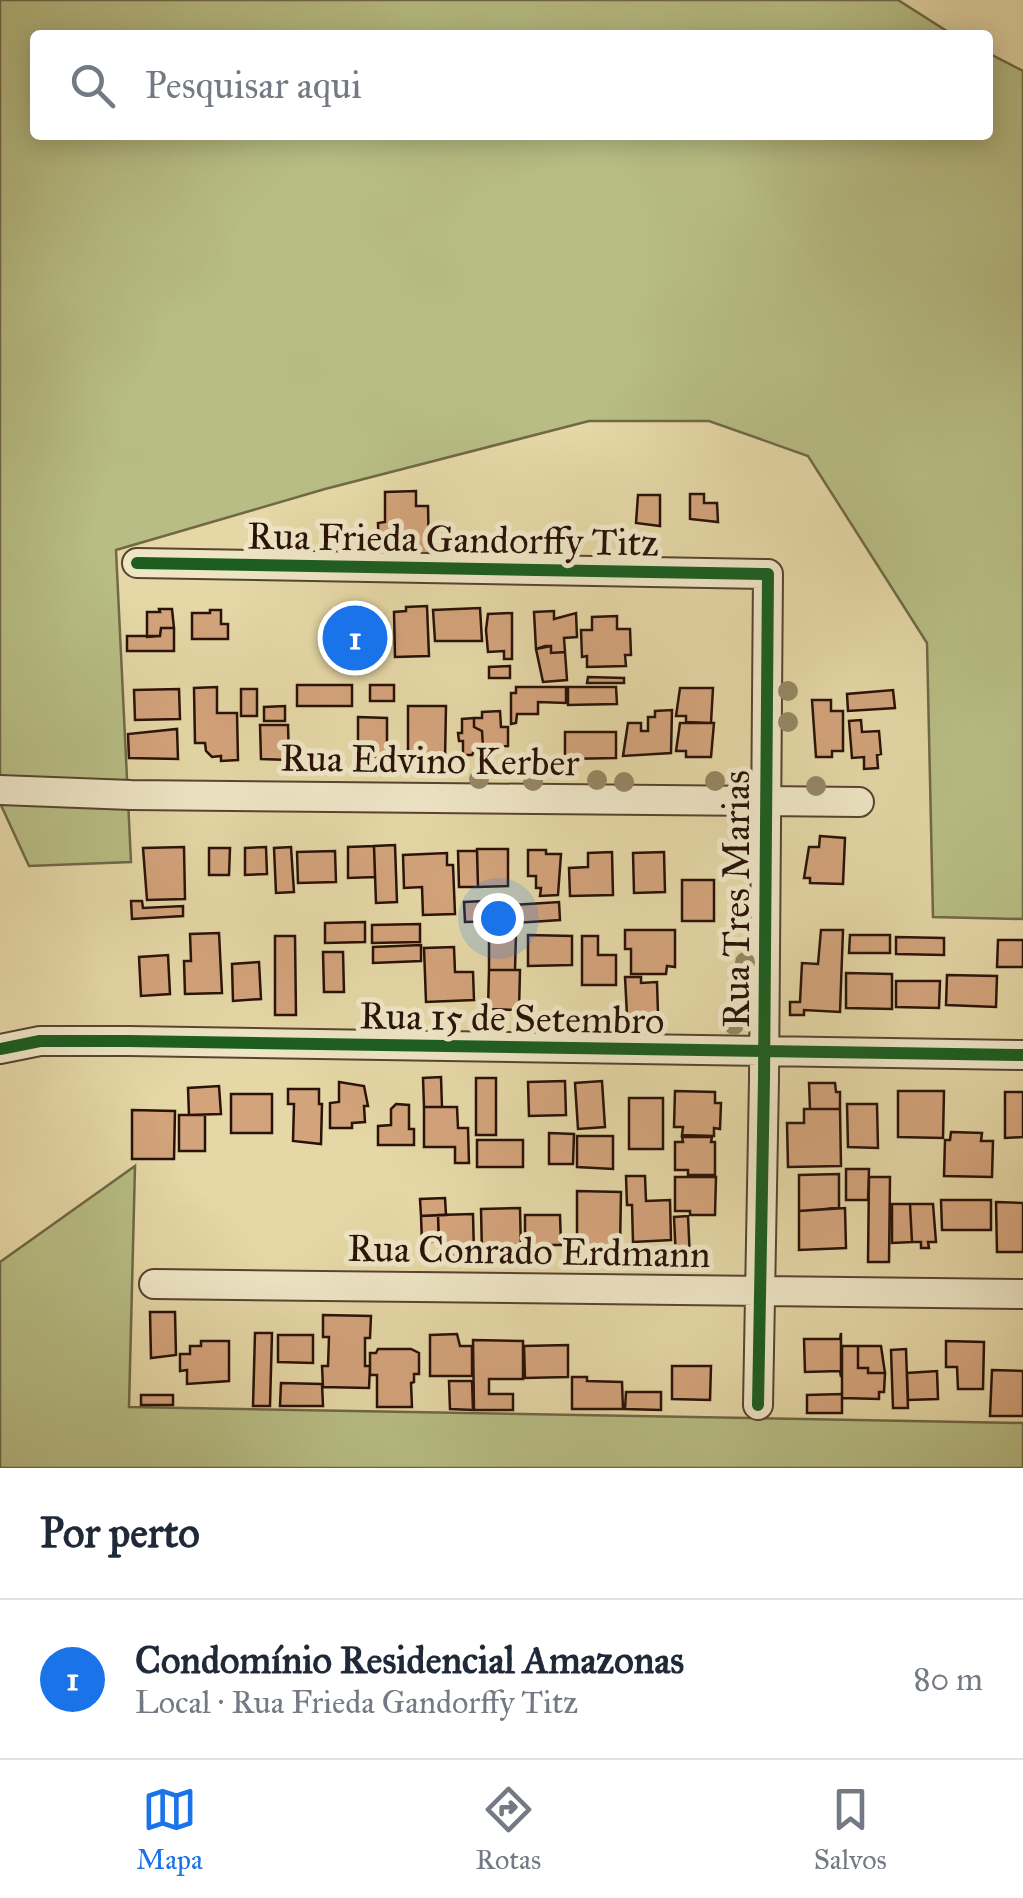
<!DOCTYPE html>
<html lang="pt">
<meta charset="utf-8">
<style>
body{margin:0;font-family:"IM FELL Great Primer",serif;background:#f6f6f7;color:#1f2937}
.you{position:absolute;left:498px;top:918px;width:35px;height:35px;margin:-25px;border:8px solid #fff;border-radius:50%;background:#1a73e8;box-shadow:0 0 0 15px #1a73e833}
.badge{display:grid;place-items:center;width:65px;height:65px;border-radius:50%;background:#1a73e8;color:#fff;font-size:32px;font-weight:700}
.pin{position:absolute;translate:-50% -50%;border:5px solid #fff;box-shadow:0 2px 10px #0006}
.list{margin:0;padding:0;list-style:none}
h2{display:flex;justify-content:space-between;align-items:center;height:130px;margin:0;padding:0 40px;font-size:42px}
h2 small{font-size:32px;font-weight:400;color:#747a83}
.list li{display:grid;grid-template-columns:65px 1fr auto;gap:30px;align-items:center;box-sizing:border-box;height:160px;padding:0 40px;border-top:2px solid #e0e1e3}
.list b{display:block;font-size:38px;white-space:nowrap}
.list p{margin:0;font-size:32px;white-space:nowrap;color:#747a83}
.list em{font-size:32px;font-style:normal;color:#747a83}
.icon{flex:none;width:55px;height:55px;fill:none;stroke:currentColor;stroke-width:2;stroke-linecap:round;stroke-linejoin:round}
.map{position:relative;flex:none;width:1023px;height:1468px;overflow:hidden}
.search{position:absolute;background:#fff;box-shadow:0 5px 25px #0003;left:30px;right:30px;top:30px;height:110px;display:flex;align-items:center;gap:25px;box-sizing:border-box;padding:0 35px;border-radius:10px;color:#747a83;font-size:38px}
.sheet{height:290px;background:#fff}
nav{display:flex;justify-content:space-around;align-items:center;box-sizing:border-box;height:140px;border-top:2px solid #e0e1e3;background:#fff;font-size:28px;color:#747a83}
nav a{display:grid;justify-items:center;gap:5px}
nav .on{color:#1a73e8}
.map>svg:first-child{display:block}
.green{fill:#b7bd84;stroke:#706846;stroke-width:2.5}
.building{fill:#d3a37b;stroke:#291208;stroke-width:2.5}
.lines{fill:none;stroke-linecap:round;stroke-linejoin:round}
.minor-casing{stroke:#584330;stroke-width:32}
.minor{stroke:#eee5c5;stroke-width:28}
.cycleway-casing{stroke:#eee5c5;stroke-width:19}
.cycleway{stroke:#1b5e20;stroke-width:12}
.tree{fill:#958763}
.labels{text-anchor:middle;dominant-baseline:central;stroke-width:10;stroke-linejoin:round;paint-order:stroke}
.street-label{font-size:38px;fill:#291208;stroke:#eee5c5}
</style>
<div class="map">
<svg width="1023" height="1468" viewBox="0 0 1023 1468">
<rect width="100%" height="100%" fill="#e5d7a6"/>
<filter id="stains"><feTurbulence type="fractalNoise" baseFrequency=".002" numOctaves="4"/><feColorMatrix values="0 0 0 0 .2 0 0 0 0 .09 0 0 0 0 .02 0 0 0 .5 -.17"/></filter>
<radialGradient id="worn" r=".72"><stop offset=".6" stop-color="#630" stop-opacity="0"/><stop offset="1" stop-color="#630" stop-opacity=".3"/></radialGradient>
<!-- green -->
<path class="green" d="M0 0H898L953 35H35V135H988V53L1023 71V919L933 917 927 643 808 456 709 421H589L325 489 116 550 131 862 29 866 0 803Z
M135 1166 129 1407 1023 1423V1468H0V1262Z"/>
<!-- building -->
<path class="building" d="M416 491V506H428L429 553 379 554 378 523 385 522V492Z
M690 494H704V503H717L718 522 690 519Z
M638 495H660V526L636 523Z
M427 606 429 656 395 657 394 612 406 611V607Z
M480 608 482 641H435L433 610Z
M159 609H172L174 628H161L160 636 147 637V612H160Z
M210 610H221V624H228V639H192V613H210Z
M344 611H367V625L380 626V650L374 651 370 669H340L336 650 330 649V625H344Z
M554 611V619L576 613 577 637 564 638 565 652 551 653V646L536 649 534 612Z
M512 613V659H504V651L488 652 486 630 488 614Z
M617 616V629H630L631 655H625L626 666 587 667V656L582 657 581 630H592V617Z
M161 628H174V651H127V636H160Z
M545 646H551V653L565 652 567 680 543 682 536 649Z
M510 666V678H489V667Z
M588 677 624 678V683H587Z
M297 685H352V706H297Z
M370 685H394V701H370Z
M217 687V713H237L238 760 221 761V756L212 757 206 751 205 743H195L194 688Z
M516 687H566V703L538 702V714H517L516 723 511 724V693H516Z
M568 687H616L617 704 568 705Z
M680 688H713L711 723 686 722V716H676Z
M179 689 180 719 135 720 134 690Z
M241 689H257V716H241Z
M893 690 895 708 848 711 847 694Z
M812 700H831V711H843V751H832V757H816Z
M285 706V721H264V707Z
M408 706H446L445 760H408Z
M672 710 671 753 623 756 628 723H641V731H648V717H655V711Z
M500 711 501 727H508V746L483 747 482 731 474 727V718H482V712Z
M358 717 387 718V757L358 756Z
M474 718V727L482 731 483 747H476L472 755H463V741H459L458 733H462V719Z
M861 720 862 732 879 731 881 754 877 755 878 768 864 769V757L852 758 849 721Z
M680 723H714L711 757H686V751H676Z
M260 725H288L289 760 261 759Z
M177 729 178 759 129 758 128 734Z
M565 732H616V758L565 759Z
M820 836 845 838 843 884 810 883V878H804L809 847H819Z
M395 845 397 902 376 903 374 846Z
M374 846 375 877 348 878V847Z
M184 847 185 899 147 900 143 848Z
M266 847 267 874 245 875V848Z
M291 847 294 892 276 893 274 848Z
M209 848H230L229 875H209Z
M477 849H508V886L478 887Z
M528 850H546V854H561L558 895 540 896 541 888H536V876H528Z
M335 851 336 882 298 883 297 852Z
M458 851H477L478 887H459Z
M612 852 613 895 570 896 569 868 588 867V853Z
M664 852 665 892 634 893 633 853Z
M447 853V865H453L455 914 423 915 422 887 404 888 403 855Z
M682 880H714V921H682Z
M505 900 506 921 465 922 464 902Z
M131 901H142L143 908 183 906V916L132 919Z
M559 902 560 920 515 923 513 905Z
M365 922V942L325 943V923Z
M420 924V942L372 943V925Z
M625 930H675V967L667 966 666 974H631V949H625Z
M821 930H843L840 1012 804 1010V1015H790V1002H800L802 963 818 964Z
M489 932 516 933 515 970H489Z
M219 933 222 993 185 994 184 961H191L190 934Z
M528 935 572 936V965L528 966Z
M850 935H890V953H849Z
M275 936H295L296 1015H275Z
M582 936H598V955H616V985H582Z
M896 937 944 938V955L896 954Z
M998 940H1023V967H997Z
M421 945V961L373 963V947Z
M454 947 455 972H473L474 1000 426 1002 424 948Z
M323 952H343L344 992H324Z
M168 955 170 994 141 996 139 957Z
M259 962 261 999 233 1001 232 964Z
M489 970H520L519 1010 488 1009Z
M846 973 892 974V1009L846 1008Z
M947 975 997 976 996 1007 946 1005Z
M625 977H641V983L657 982 658 1014 627 1015Z
M896 981H940L939 1008 896 1007Z
M441 1077 442 1107H424L423 1078Z
M476 1078H496V1135H476Z
M565 1081 566 1115 529 1116 528 1082Z
M602 1081 605 1127 578 1129 575 1083Z
M339 1082 364 1086 368 1106H364L365 1122 352 1123V1128H330V1103L339 1102Z
M809 1083H835L836 1092H840V1109H810Z
M219 1086 221 1114 189 1115 188 1088Z
M288 1089H319V1104H322L321 1144 293 1141 294 1104H288Z
M675 1091 715 1092V1103H721L720 1129 714 1128V1136L682 1135 683 1127H674Z
M898 1091H944L943 1138 898 1137Z
M1005 1092H1023V1137L1005 1138Z
M231 1094H272V1133H231Z
M629 1098H663V1149H629Z
M396 1104 409 1105V1129H414V1145H378V1126L391 1125V1109Z
M847 1104H877L878 1148 848 1147Z
M424 1107H457L458 1128H468L469 1163H455V1147H424Z
M804 1109H840L841 1166 788 1167 787 1123H804Z
M132 1110 175 1111 174 1159H132Z
M179 1115H205V1151H179Z
M951 1132 982 1133 981 1141H993L992 1177 944 1176 945 1140H950Z
M549 1133 574 1134 573 1164H549Z
M577 1136H613V1169L577 1167Z
M682 1137H712L711 1142H715V1175H688V1170H675V1142H683Z
M477 1140H523V1167H477Z
M846 1169H869L868 1200H846Z
M839 1174V1208L799 1211V1175Z
M626 1176H645L646 1201 670 1200 671 1240 633 1242 632 1205H627Z
M675 1177H716L715 1215H690V1211H675Z
M869 1177H890L889 1262H868Z
M577 1191 621 1192 620 1247H577Z
M445 1198 446 1215 421 1216 420 1199Z
M941 1200H991V1230H942Z
M996 1202 1023 1203V1252H997Z
M892 1204H910L912 1242 892 1243Z
M910 1204H933L936 1242H928L929 1248H921V1242H912Z
M520 1208 521 1252 482 1253 481 1209Z
M845 1208 846 1248 799 1250V1211Z
M473 1214 474 1254 454 1255V1251H439L438 1215Z
M438 1215 439 1241 422 1243 421 1216Z
M525 1215H560L561 1245H525Z
M688 1216 690 1259 676 1260 674 1217Z
M150 1312H175L176 1355 151 1358Z
M323 1315 371 1316 370 1338H365V1366H370L369 1388 323 1387 322 1366H328L329 1337H323Z
M255 1333H272L270 1406H253Z
M841 1333V1377L840 1371 805 1372 804 1339H840Z
M457 1334 460 1346H472V1376H430V1335Z
M278 1335H313V1363L278 1362Z
M473 1340 523 1341V1379H489V1394H513V1410H474Z
M201 1341H229V1381L187 1384V1370L180 1371V1354H190V1346H201Z
M946 1341 984 1342 983 1389H958L957 1367H946Z
M568 1345V1377L525 1378 524 1346Z
M842 1346H858V1368H868V1373H885L884 1392H879V1399L842 1398Z
M858 1346H881L885 1373H868V1368H858Z
M378 1349H411L419 1353V1374H414V1382L411 1383 412 1407H377V1375H370V1353H376Z
M906 1349 908 1408H893L891 1350Z
M672 1366H711L710 1400 672 1399Z
M992 1370 1023 1371V1416H990Z
M937 1371 938 1399 908 1400 907 1373Z
M572 1377H587V1381L622 1382 623 1409H572Z
M449 1381H472L473 1410 450 1409Z
M281 1383 322 1384 323 1406H280Z
M626 1392H661V1410L625 1409Z
M842 1394V1413H807V1395Z
M141 1395H173V1405H141Z"/>
<g class="lines">
<!-- minor casing -->
<g class="minor-casing">
<path id="minor" d="M137 563 768 574 764 1079 758 1405
M0 790 131 795 859 802
M0 1049 40 1041H129L1023 1055
M154 1284 1023 1294"/>
</g>
<!-- minor -->
<use href="#minor" class="minor"/>
<!-- cycleway casing -->
<g class="cycleway-casing">
<path id="cycleway" d="M137 563 768 574 764 1079 758 1405
M0 1049 40 1041H129L1023 1055"/>
</g>
<!-- cycleway -->
<use href="#cycleway" class="cycleway"/>
</g>
<!-- trees -->
<g class="tree">
<circle cx="788" cy="691" r="10"/>
<circle cx="788" cy="722" r="10"/>
<circle cx="479" cy="779" r="10"/>
<circle cx="597" cy="780" r="10"/>
<circle cx="533" cy="781" r="10"/>
<circle cx="715" cy="781" r="10"/>
<circle cx="624" cy="782" r="10"/>
<circle cx="816" cy="786" r="10"/>
<circle cx="745" cy="962" r="10"/>
<circle cx="734" cy="1025" r="10"/>
</g>
<g class="labels">
<!-- street labels -->
<g class="street-label">
<text transform="translate(453 539) rotate(1)">Rua Frieda Gandorffy Titz</text>
<text transform="translate(430 760) rotate(1)">Rua Edvino Kerber</text>
<text transform="translate(736 899) rotate(-90)">Rua Tres Marias</text>
<text transform="translate(512 1018) rotate(1)">Rua 15 de Setembro</text>
<text transform="translate(529 1251) rotate(1)">Rua Conrado Erdmann</text>
</g>
</g>
<rect width="100%" height="100%" filter="url(#stains)"/>
<rect width="100%" height="100%" fill="url(#worn)"/>
</svg>
<div class="you"></div>
<div class="pin badge" style="left:355px;top:638px">1</div>
<div class="search"><svg class="icon" aria-label="search" viewBox="0 0 24 24"><circle cx="10" cy="10" r="6"/><path d="M15 15l6 6"/></svg>Pesquisar aqui</div>
</div>
<section class="sheet">
<h2>Por perto<small></small></h2>
<ul class="list">
<li><span class="badge">1</span><div><b>Condomínio Residencial Amazonas</b><p>Local · Rua Frieda Gandorffy Titz</p></div><em>80 m</em></li>
</ul>
</section>
<nav>
<a class="on"><svg class="icon" aria-label="map" viewBox="0 0 24 24"><path d="M3 6l6-2 6 2 6-2v14l-6 2-6-2-6 2zM9 4v14M15 6v14"/></svg>Mapa</a>
<a><svg class="icon" aria-label="directions" viewBox="0 0 24 24"><path d="M12 3l9 9-9 9-9-9zM9 14v-3h6M13 9l2 2-2 2"/></svg>Rotas</a>
<a><svg class="icon" aria-label="saved" viewBox="0 0 24 24"><path d="M7 4h10v16l-5-4-5 4z"/></svg>Salvos</a>
</nav>
